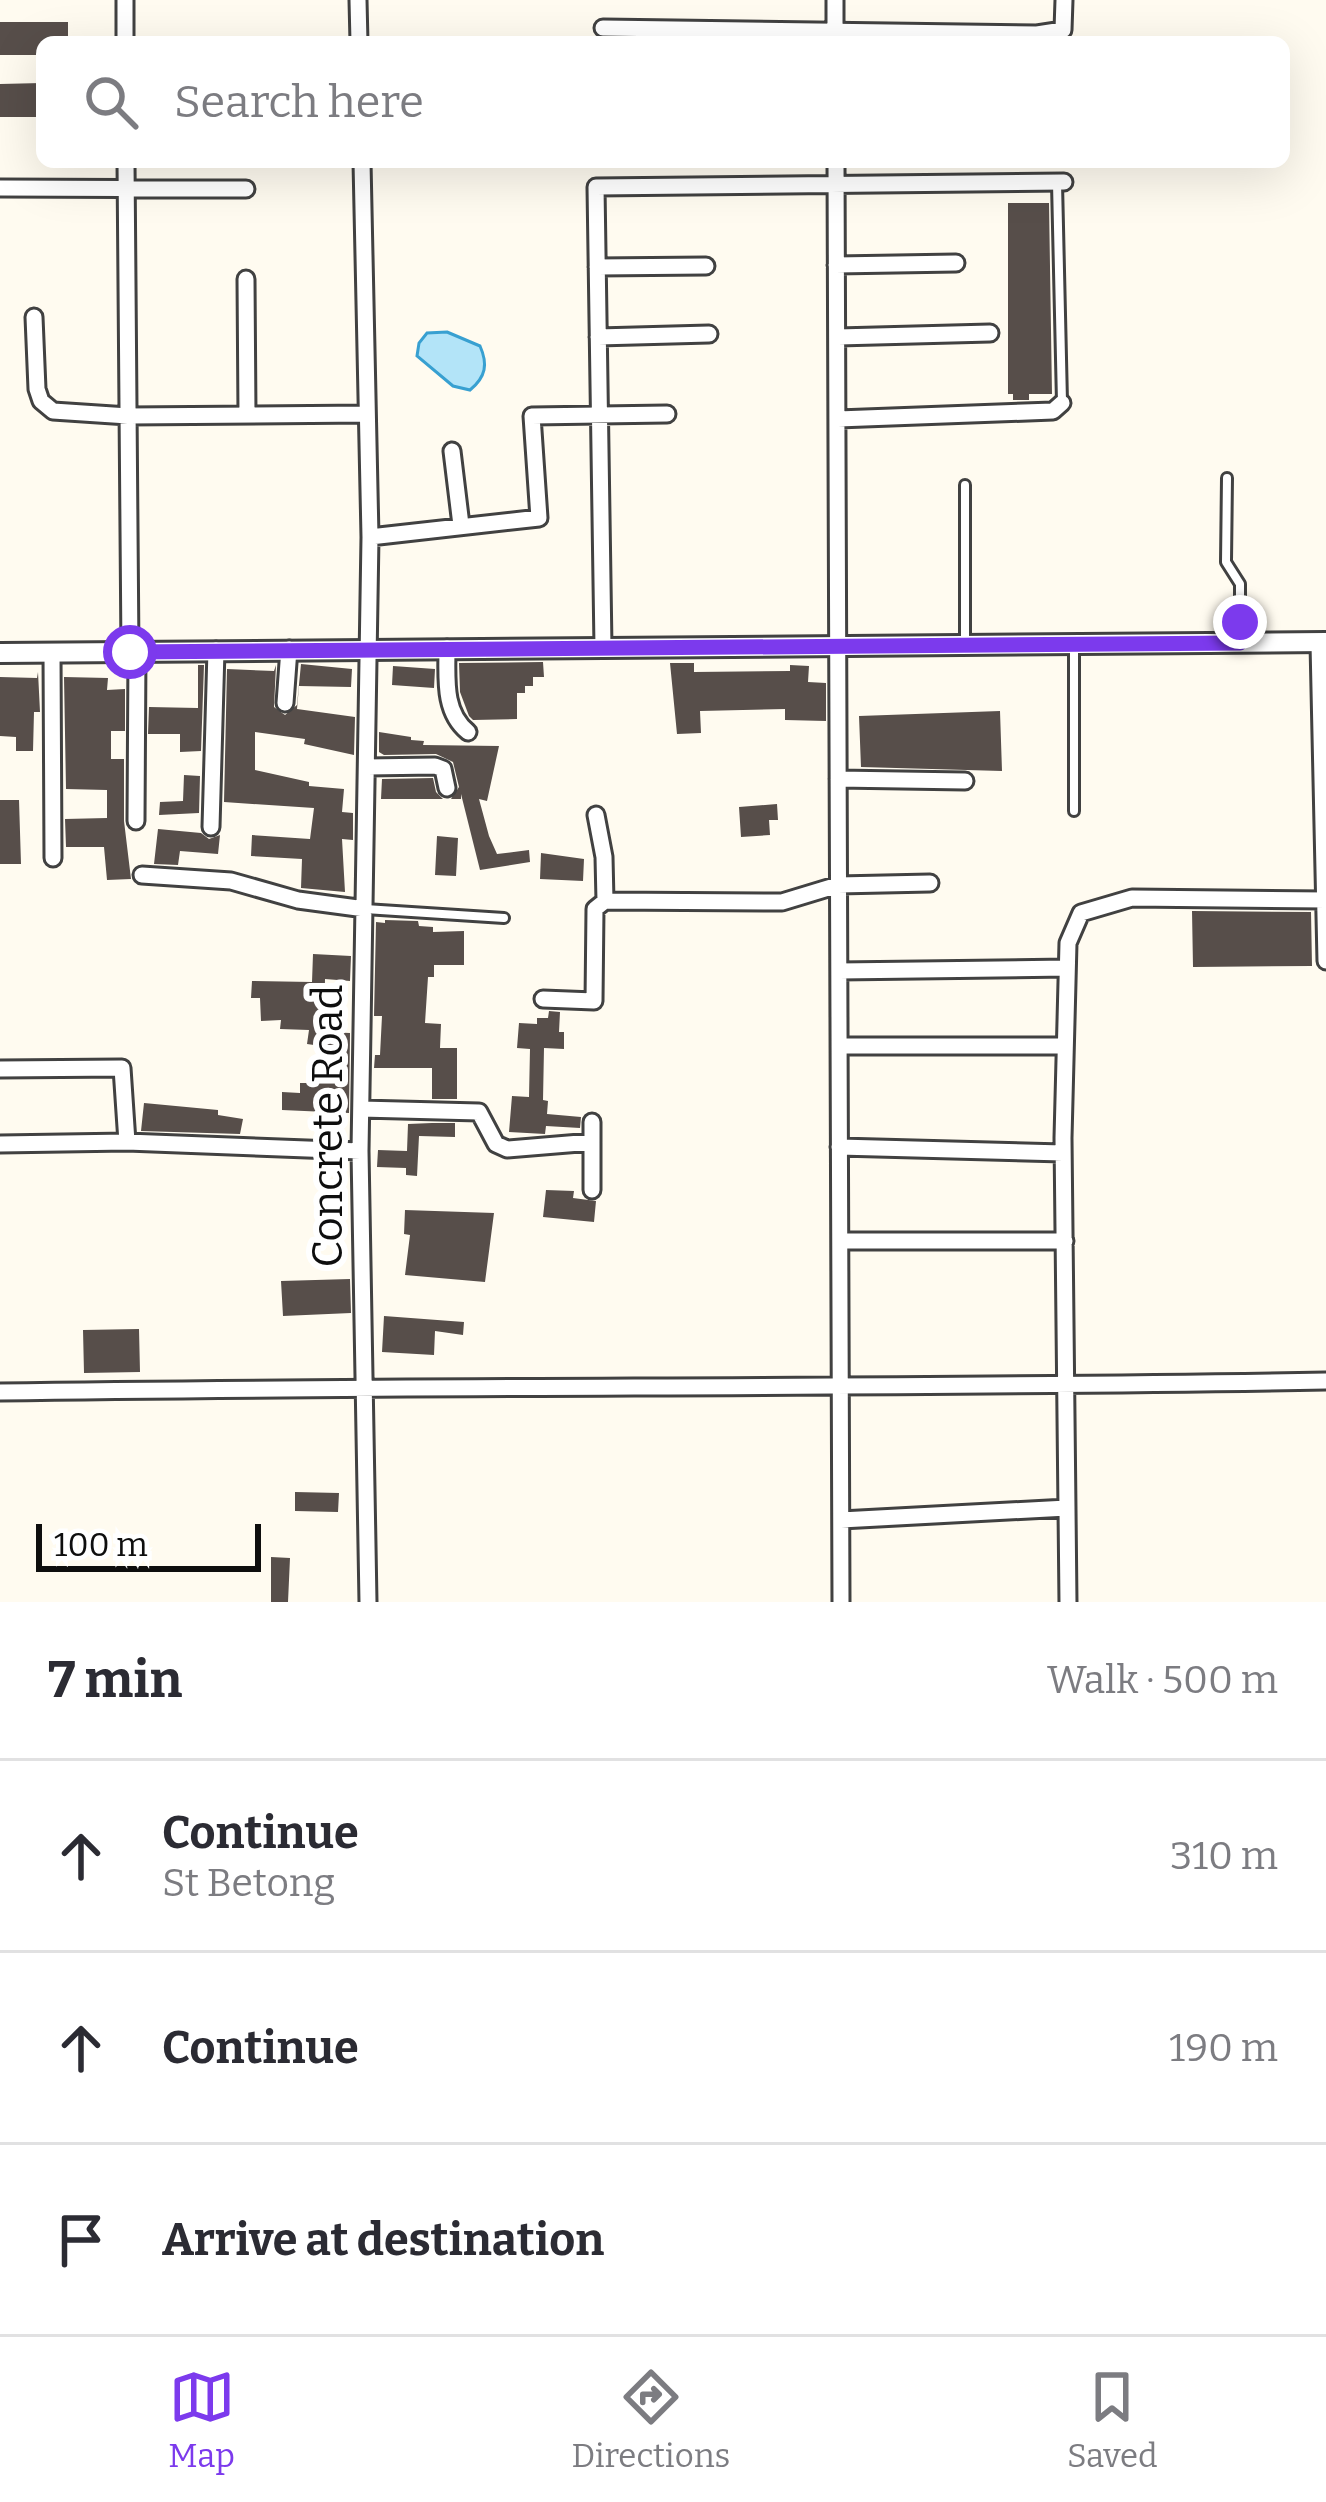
<!DOCTYPE html>
<meta charset="utf-8">
<style>
body{margin:0;font-family:Bitter,serif;background:#f2f2f3;color:#2b2b33}
.scale{position:absolute;left:36px;bottom:30px;width:225px;box-sizing:border-box;padding-left:12px;border:6px solid #0e0e0e;border-top:0;font-size:33px;line-height:42px;white-space:nowrap;color:#0e0e0e;-webkit-text-stroke:9px #fff;paint-order:stroke}
.stop{position:absolute;width:36px;height:36px;margin:-27px;border:9px solid #7c3aed;border-radius:50%;background:#fff}
.stop.end{background:#7c3aed;border-color:#fff;box-shadow:0 3px 12px #0008}
.list{margin:0;padding:0;list-style:none}
h2{display:flex;justify-content:space-between;align-items:center;height:156px;margin:0;padding:0 48px;font-size:51px}
h2 small{font-size:39px;font-weight:400;color:#7c7c81}
.list li{display:grid;grid-template-columns:78px 1fr auto;gap:36px;align-items:center;box-sizing:border-box;height:192px;padding:0 48px;border-top:3px solid #e1e1e2}
.list b{display:block;font-size:45px;white-space:nowrap}
.list p{margin:0;font-size:39px;white-space:nowrap;color:#7c7c81}
.list em{font-size:39px;font-style:normal;color:#7c7c81}
.icon{flex:none;width:66px;height:66px;fill:none;stroke:currentColor;stroke-width:2;stroke-linecap:round;stroke-linejoin:round}
.map{position:relative;flex:none;width:1326px;height:1602px;overflow:hidden}
.search{position:absolute;background:#fff;box-shadow:0 12px 48px #0002;left:36px;right:36px;top:36px;height:132px;display:flex;align-items:center;gap:30px;box-sizing:border-box;padding:0 42px;border-radius:18px;color:#7c7c81;font-size:45px}
.sheet{height:732px;background:#fff}
nav{display:flex;justify-content:space-around;align-items:center;box-sizing:border-box;height:168px;border-top:3px solid #e1e1e2;background:#fff;font-size:33px;color:#7c7c81}
nav a{display:grid;justify-items:center;gap:6px}
nav .on{color:#7c3aed}
.map>svg:first-child{display:block}
.water{fill:#b3e4f8;stroke:#38a0d1;stroke-width:3}
.building{fill:#574e4a}
.lines{fill:none;stroke-linecap:round;stroke-linejoin:round}
.service-casing{stroke:#414141;stroke-width:14}
.minor-casing{stroke:#414141;stroke-width:21}
.tertiary-casing{stroke:#414141;stroke-width:24}
.service{stroke:#fff;stroke-width:8}
.minor{stroke:#fff;stroke-width:15}
.tertiary{stroke:#fff;stroke-width:18}
.route{stroke:#7c3aed;stroke-width:15}
.labels{text-anchor:middle;dominant-baseline:central;stroke-width:12;stroke-linejoin:round;paint-order:stroke}
.street-label{font-size:42px;fill:#0e0e0e;stroke:#fff}
</style>
<div class="map">
<svg width="1326" height="1602" viewBox="0 0 1326 1602">
<rect width="100%" height="100%" fill="#fffbf0"/>
<!-- water -->
<path class="water" d="M447 332 480 346C488 364 486 377 470 390L453 386 417 356 419 343 427 333Z"/>
<!-- building -->
<path class="building" d="M0 22H68V42H42V55H0Z
M42 83V117H0V84Z
M1008 203H1049L1052 394H1029V400H1013V394H1008Z
M543 662 544 677H533V686H525V693H517V719L473 720 469 716 460 692 459 663Z
M670 663H694V672L790 671V665L809 666 808 682 826 683V721L785 720V709L700 711 701 733 677 734Z
M301 664 352 669 351 687 299 686 297 709 355 717 354 755 304 744 305 739 255 732V770L309 782V786L344 789 342 812 353 813V840L342 839 345 892 301 888 302 859 251 856 252 835 310 839 314 808 224 802 227 669 274 671 276 665 274 707 285 715 297 705Z
M198 665H204L201 751 180 752V734H148L149 707 198 708Z
M393 666 435 669 434 688 392 685Z
M38 672 40 712H34L33 751H16V737L0 736V677L37 678Z
M64 677 108 678 107 690 125 689V731H111V759H124V821L131 879 107 880 104 847H66L65 819 107 818V790L66 789Z
M1000 711 1002 771 861 767 859 716Z
M379 732 411 737V740L424 741 423 745 499 746 487 801 479 799 489 836 497 854 529 850 530 862 480 870 461 794V799H451L459 787 453 762 436 754 384 755 379 752Z
M184 775 200 776 199 813 159 815 160 802 183 801Z
M433 778 436 792 443 799H381L382 779Z
M0 800H19L21 864H0Z
M777 804 778 820H769L770 835 741 837 739 807Z
M158 829 201 833 209 839 220 835 218 854 180 851 178 865 154 864Z
M437 836 458 838 456 876 435 875Z
M541 853 584 859 583 881 540 879Z
M1192 911 1311 912 1312 966 1193 967Z
M385 920 418 921 419 926 433 927V932L464 931V965H434V977H428L425 1023 441 1024 440 1048H457V1099H432V1068H374L375 1055H380L382 1016H374L376 922 385 923Z
M313 954 351 956 350 981 325 979 324 1032 350 1033 349 1113 282 1110V1092L300 1093V1083H316L321 1046 307 1044 309 1030 280 1029 281 1020 261 1021 260 998H251L252 981 312 982Z
M549 1011 560 1012 559 1032H564V1049L544 1048 543 1100 548 1101 547 1114 581 1117 580 1128 546 1126 545 1134 509 1132 512 1096 529 1097 530 1049 517 1048 519 1023 537 1024V1018H548Z
M144 1103 218 1110V1115L243 1119 240 1134 141 1131Z
M432 1123H455V1137L419 1136 417 1176 406 1175V1168L377 1167 378 1150 407 1151 408 1124Z
M546 1190 574 1191 573 1198 596 1201 594 1222 543 1217Z
M405 1210 494 1213 485 1282 405 1275 410 1235 404 1234Z
M350 1279 351 1313 283 1316 281 1281Z
M384 1316 464 1322 463 1335 435 1331 434 1355 382 1352Z
M139 1329 140 1372 84 1373 83 1330Z
M295 1492 339 1493 338 1512 295 1511Z
M271 1557 290 1558 288 1602H271Z"/>
<g class="lines">
<!-- service casing -->
<g class="service-casing">
<path id="service" d="M1057 183 1062 402
M1227 478 1226 562 1240 584V640
M965 485V644
M1074 811V644
M365 909 504 918"/>
</g>
<!-- minor casing -->
<g class="minor-casing">
<path id="minor" d="M125 0V42
M358 0 359 42
M835 0V42
M603 28 1037 34 1063 30 1064 0
M126 162 130 652
M362 162 370 537 360 1151 368 1602
M836 162 841 1602
M0 188 246 189
M836 265 956 263
M597 267 706 266
M246 279 247 415
M34 317 37 389 41 401 53 411 128 416 367 414
M598 337 709 334
M838 337 990 333
M838 419 1053 411 1062 403
M452 451 461 525
M370 537 539 518 532 416 667 414
M1319 644 1326 961
M603 647 596 187 1064 182
M447 648C447 678 443 712 468 732
M52 653 53 858
M285 703 289 649
M367 767 435 766 443 769 447 788
M838 779 965 781
M596 815 604 857 605 901
M136 821 137 652
M211 827 216 650
M142 875 231 881 298 900 365 909
M839 971 1067 968
M543 999 594 1001 595 909 605 901 782 902 838 885 930 883
M839 1046H1065
M0 1069 122 1068 127 1142 360 1151
M361 1109 479 1112 496 1144 507 1149 592 1142
M0 1144 127 1142
M839 1147 1063 1153
M592 1190V1122
M840 1241H1065
M0 1392C442 1385 884 1389 1326 1381
M841 1520 1067 1508
M1068 1602 1063 1138 1068 943 1081 913 1132 898 1326 900"/>
</g>
<!-- tertiary casing -->
<g class="tertiary-casing">
<path id="tertiary" d="M0 653 1326 642"/>
</g>
<!-- service -->
<use href="#service" class="service"/>
<!-- minor -->
<use href="#minor" class="minor"/>
<!-- tertiary -->
<use href="#tertiary" class="tertiary"/>
</g>
<g class="lines">
<!-- route -->
<path class="route" d="M130 652 1240 643V622"/>
</g>
<g class="labels">
<!-- street labels -->
<g class="street-label">
<text transform="translate(328 1126) rotate(-90)">Concrete Road</text>
</g>
</g>
</svg>
<div class="scale">100 m</div>
<div class="stop" style="left:130px;top:652px"></div>
<div class="stop end" style="left:1240px;top:622px"></div>
<div class="search"><svg class="icon" aria-label="search" viewBox="0 0 24 24"><circle cx="10" cy="10" r="6"/><path d="M15 15l6 6"/></svg>Search here</div>
</div>
<section class="sheet">
<h2>7 min<small>Walk · 500 m</small></h2>
<ul class="list">
<li><svg class="icon" aria-label="ahead" viewBox="0 0 24 24"><path d="M12 20V5M6 11l6-6 6 6"/></svg><div><b>Continue</b><p>St Betong</p></div><em>310 m</em></li>
<li><svg class="icon" aria-label="ahead" viewBox="0 0 24 24"><path d="M12 20V5M6 11l6-6 6 6"/></svg><div><b>Continue</b></div><em>190 m</em></li>
<li><svg class="icon" aria-label="arrive" viewBox="0 0 24 24"><path d="M6 21V4h12l-3 4 3 4H6"/></svg><div><b>Arrive at destination</b></div></li>
</ul>
</section>
<nav>
<a class="on"><svg class="icon" aria-label="map" viewBox="0 0 24 24"><path d="M3 6l6-2 6 2 6-2v14l-6 2-6-2-6 2zM9 4v14M15 6v14"/></svg>Map</a>
<a><svg class="icon" aria-label="directions" viewBox="0 0 24 24"><path d="M12 3l9 9-9 9-9-9zM9 14v-3h6M13 9l2 2-2 2"/></svg>Directions</a>
<a><svg class="icon" aria-label="saved" viewBox="0 0 24 24"><path d="M7 4h10v16l-5-4-5 4z"/></svg>Saved</a>
</nav>
